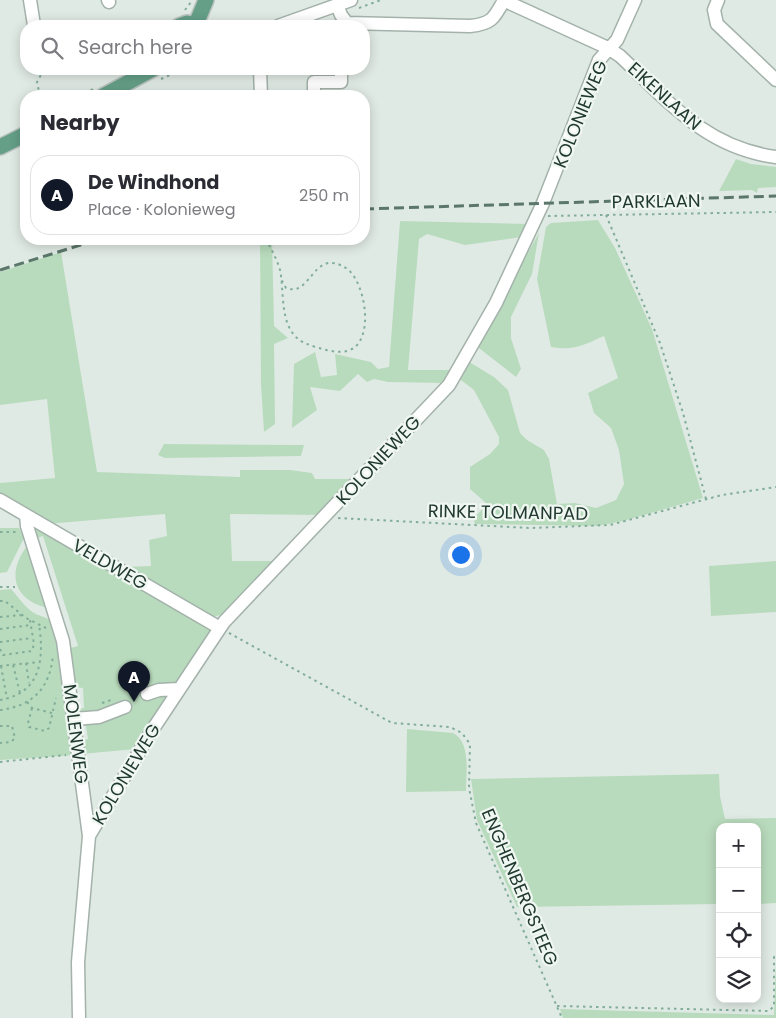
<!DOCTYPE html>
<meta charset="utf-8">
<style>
body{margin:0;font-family:Poppins,sans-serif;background:#f7f7f7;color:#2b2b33}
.controls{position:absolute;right:15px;bottom:15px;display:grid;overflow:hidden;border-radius:10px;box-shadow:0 2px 12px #0003}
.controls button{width:45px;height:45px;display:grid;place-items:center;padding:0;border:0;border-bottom:1px solid #e1e1e2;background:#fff;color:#2b2b33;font:25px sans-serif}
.you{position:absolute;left:460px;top:554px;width:18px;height:18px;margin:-12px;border:4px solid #fff;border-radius:50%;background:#1a73e8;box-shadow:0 0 0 8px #1a73e833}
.badge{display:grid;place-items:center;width:32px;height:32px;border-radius:50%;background:#111827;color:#fff;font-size:16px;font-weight:700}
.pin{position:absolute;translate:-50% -41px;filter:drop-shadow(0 1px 2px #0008)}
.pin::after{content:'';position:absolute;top:26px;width:18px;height:15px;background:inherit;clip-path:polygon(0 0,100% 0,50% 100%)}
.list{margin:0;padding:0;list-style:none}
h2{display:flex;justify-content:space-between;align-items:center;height:65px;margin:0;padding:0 20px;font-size:21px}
h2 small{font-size:16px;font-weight:400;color:#7c7c81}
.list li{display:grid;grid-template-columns:32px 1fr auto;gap:15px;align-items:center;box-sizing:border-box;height:80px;margin:0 10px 10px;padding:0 10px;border:1px solid #e1e1e2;border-radius:20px}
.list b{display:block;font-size:19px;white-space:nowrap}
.list p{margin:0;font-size:16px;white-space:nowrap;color:#7c7c81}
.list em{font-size:16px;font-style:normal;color:#7c7c81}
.icon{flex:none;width:28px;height:28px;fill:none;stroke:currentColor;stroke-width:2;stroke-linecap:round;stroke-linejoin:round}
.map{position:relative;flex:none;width:776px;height:1018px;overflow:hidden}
.search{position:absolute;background:#fff;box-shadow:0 2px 12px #0003;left:20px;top:20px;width:350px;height:55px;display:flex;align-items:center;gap:12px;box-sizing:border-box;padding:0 18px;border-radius:20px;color:#7c7c81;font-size:19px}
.panel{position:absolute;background:#fff;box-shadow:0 2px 12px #0003;left:20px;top:90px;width:350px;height:155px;border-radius:20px}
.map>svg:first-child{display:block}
.green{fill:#b9dbbd}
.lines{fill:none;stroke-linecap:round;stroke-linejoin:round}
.minor-casing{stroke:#a3b2aa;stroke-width:15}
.major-casing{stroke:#bcc4c1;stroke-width:18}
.path{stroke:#81ad99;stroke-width:2;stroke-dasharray:2.5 4;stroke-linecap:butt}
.minor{stroke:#fff;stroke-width:12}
.major{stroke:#659f88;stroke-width:15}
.rail{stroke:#5b766b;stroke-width:3;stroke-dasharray:10 5;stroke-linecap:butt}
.labels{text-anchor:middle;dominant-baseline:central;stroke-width:4.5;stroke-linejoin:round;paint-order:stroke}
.street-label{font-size:18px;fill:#213a30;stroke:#f0f7f2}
</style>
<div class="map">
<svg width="776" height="1018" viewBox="0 0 776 1018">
<rect width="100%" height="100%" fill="#e0eae4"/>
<!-- green -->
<path class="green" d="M736 159 751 164 776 167V187L758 188 757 193 752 190 719 191Z
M598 220 615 248 652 329 703 498 623 521 597 526 475 524 473 518 485 507 486 503 470 489V467L490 454 499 444V437L474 390 457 377 466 360 494 377 508 390 520 433 527 440 544 450 549 459 557 504 575 503 596 508 616 500 624 484 619 450 611 428 594 413 588 393 618 378 604 336C583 345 575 351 551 347L537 279 546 227 551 223Z
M400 221 529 224 522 237 465 245 427 234 419 239 408 370H451L443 383 388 382 374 379 367 382 358 374 340 391 310 387 317 410 292 428 294 364 315 352 321 377 337 375 335 354 371 362 378 369 389 367Z
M539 233 532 274 511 317V338L521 369 516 377 475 345Z
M260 239H272L274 326 288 338 274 344 275 424 264 432 261 385Z
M61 252 97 472 240 477V470H290L312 473 315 479H356L323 515 230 514 232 561H279L229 613 212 617 119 567 151 566 149 540 167 536 165 514 46 524 0 496V483L55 478 47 399 0 405V272Z
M164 444 304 445 301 456 165 458 158 455Z
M35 527 212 630 136 749 81 754 80 741 88 739 86 726H79L77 709 84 708 83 688 73 687 67 649 78 646 43 536 34 539 33 530Z
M0 528H19L24 538 7 572 0 573Z
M28 545 48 608C13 600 6 572 28 545Z
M776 561V612L711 616 709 566Z
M11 589C18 596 22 604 31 611 44 620 47 613 56 629L75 755 0 760V590Z
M407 729 453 733C471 742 466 773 466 791L406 792Z
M719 774 720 796 725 819 776 818V903L757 904V827H720V904L517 907 477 820 471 779Z
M776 962V1018H563L560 1009 774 1015Z"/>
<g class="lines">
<!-- minor casing -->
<g class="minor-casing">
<path id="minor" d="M30 0 34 25
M108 0 109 2
M503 0 608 48 620 56C669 102 706 148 776 157
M718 0 714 10 717 24 776 80
M337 5 341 15 347 23 470 26C491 24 494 19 504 0
M278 26 351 0
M260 69 261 96
M314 96V82H341V69
M0 500 220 628
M26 515 27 526 63 641 89 836 78 962 79 1018
M147 694 159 690 179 689
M74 719 99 717 125 707
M89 836 151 732 224 622 449 385 496 303 543 203 599 60 617 40 635 0"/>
</g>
<!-- major casing -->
<g class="major-casing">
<path id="major" d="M196 24 206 0
M179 26 187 23 200 26
M103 96 153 69
M0 147 26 134"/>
</g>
<!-- path -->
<path class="path" d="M359 8 381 0
M185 10 191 2
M252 26 269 20
M161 79 184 69
M40 96 37 82 42 73 41 69
M79 96 93 89
M606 215 660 343 683 413 706 499
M548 216 776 212
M266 239C271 249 277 259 280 270 285 294 278 333 307 344 318 348 335 354 347 351 376 344 366 281 346 268 312 247 312 298 286 288L281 279
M338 518 530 528 610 525 722 495 776 487
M0 532H19
M0 587H15
M0 601H5L26 618 48 629
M0 617 22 615
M0 629 31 625
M229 633 392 723 450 727 462 733 470 744 469 788 476 823 562 1018
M0 642 32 638
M0 649 3 655 32 651 34 644 30 620
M26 663 29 683
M13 665 20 693
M0 666 40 662
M1 666 7 699
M0 700C42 693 44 658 39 624
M27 702 32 708 52 713
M102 703 111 700
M32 708 28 723 29 727 45 731 49 728 56 698
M0 710C33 706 50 688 53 655
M0 726H12L15 738 11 742 0 743
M0 762 66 755
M557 1006 769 1011 774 1006V957L776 956"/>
<!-- minor -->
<use href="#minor" class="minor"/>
<!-- major -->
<use href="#major" class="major"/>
<!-- rail -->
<path class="rail" d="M364 209 776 196
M0 270 100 239"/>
</g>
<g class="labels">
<!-- street labels -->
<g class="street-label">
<text transform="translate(665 96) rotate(42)">EIKENLAAN</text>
<text transform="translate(580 114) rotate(-68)">KOLONIEWEG</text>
<text transform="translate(656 201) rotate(-1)">PARKLAAN</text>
<text transform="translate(378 460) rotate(-47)">KOLONIEWEG</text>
<text transform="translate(508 512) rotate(1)">RINKE TOLMANPAD</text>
<text transform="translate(110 564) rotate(30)">VELDWEG</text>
<text transform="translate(76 734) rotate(83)">MOLENWEG</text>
<text transform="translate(126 774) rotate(-59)">KOLONIEWEG</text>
<text transform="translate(520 887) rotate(67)">ENGHENBERGSTEEG</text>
</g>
</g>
</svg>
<div class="controls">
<button>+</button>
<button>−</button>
<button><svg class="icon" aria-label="locate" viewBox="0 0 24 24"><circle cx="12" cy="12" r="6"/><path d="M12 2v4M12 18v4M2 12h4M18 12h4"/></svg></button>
<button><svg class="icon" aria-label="layers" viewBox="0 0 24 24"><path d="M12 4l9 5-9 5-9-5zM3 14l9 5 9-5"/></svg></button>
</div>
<div class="you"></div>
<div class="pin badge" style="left:134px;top:702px">A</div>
<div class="search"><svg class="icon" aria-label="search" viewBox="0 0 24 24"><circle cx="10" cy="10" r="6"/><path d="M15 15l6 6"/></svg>Search here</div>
<section class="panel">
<h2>Nearby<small></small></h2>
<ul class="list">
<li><span class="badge">A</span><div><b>De Windhond</b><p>Place · Kolonieweg</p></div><em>250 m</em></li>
</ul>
</section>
</div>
